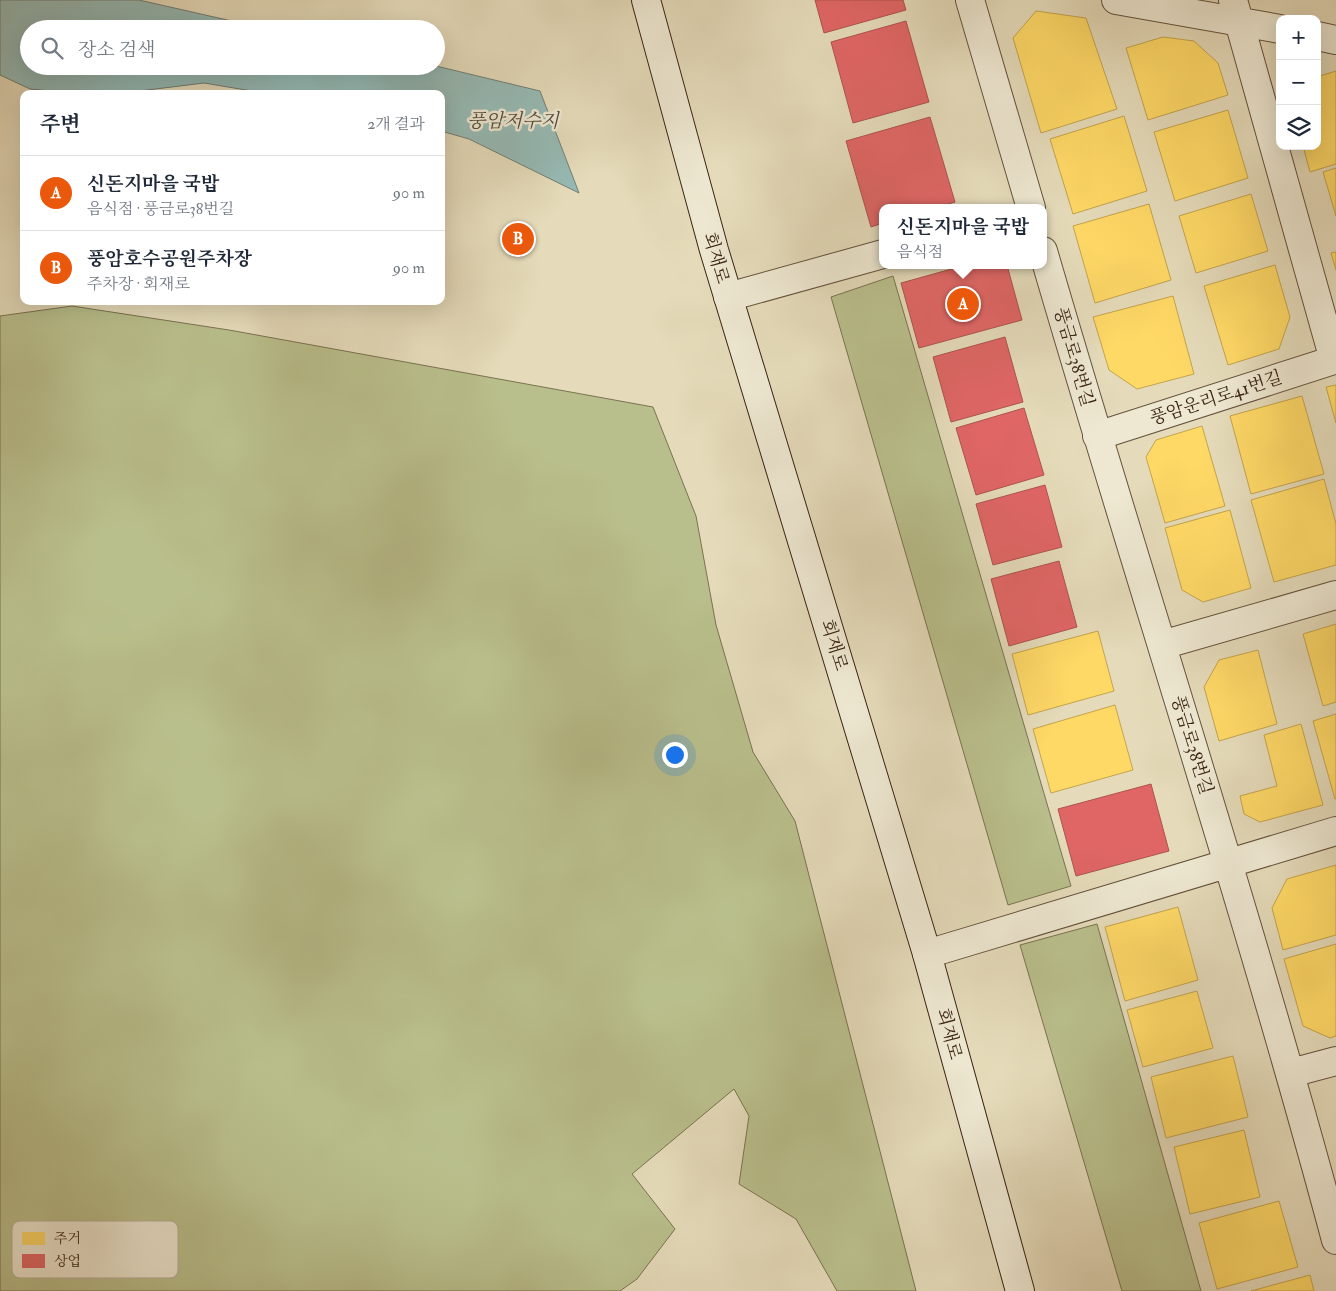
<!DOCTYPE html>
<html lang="ko">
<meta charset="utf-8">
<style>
body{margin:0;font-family:"IM FELL Double Pica","Noto Serif KR",serif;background:#f6f6f7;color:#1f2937}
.controls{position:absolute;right:15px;top:15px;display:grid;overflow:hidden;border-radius:10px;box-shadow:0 5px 20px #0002}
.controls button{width:45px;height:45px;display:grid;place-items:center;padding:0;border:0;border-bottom:1px solid #e0e1e3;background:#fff;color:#1f2937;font:25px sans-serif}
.you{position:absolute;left:674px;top:754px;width:18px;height:18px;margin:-12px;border:4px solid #fff;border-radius:50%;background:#1a73e8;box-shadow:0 0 0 8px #1a73e833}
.badge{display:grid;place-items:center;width:32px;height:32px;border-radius:50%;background:#ea580c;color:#fff;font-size:16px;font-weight:700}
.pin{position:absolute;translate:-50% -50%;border:2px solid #fff;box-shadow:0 1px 5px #0006}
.popup{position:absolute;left:879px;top:204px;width:168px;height:65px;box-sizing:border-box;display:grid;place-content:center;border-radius:10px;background:#fff;filter:drop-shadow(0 1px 4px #0005);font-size:16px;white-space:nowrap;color:#747a83}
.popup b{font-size:19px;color:#1f2937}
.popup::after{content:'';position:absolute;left:50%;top:100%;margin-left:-10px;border:10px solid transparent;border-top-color:#fff}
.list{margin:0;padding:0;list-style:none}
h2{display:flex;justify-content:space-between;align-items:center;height:65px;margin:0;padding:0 20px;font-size:21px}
h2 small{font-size:16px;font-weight:400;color:#747a83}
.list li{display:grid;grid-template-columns:32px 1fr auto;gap:15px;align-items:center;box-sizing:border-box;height:75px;padding:0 20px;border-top:1px solid #e0e1e3}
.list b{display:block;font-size:19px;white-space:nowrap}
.list p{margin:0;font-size:16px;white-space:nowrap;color:#747a83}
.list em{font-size:16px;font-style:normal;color:#747a83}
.icon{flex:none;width:28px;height:28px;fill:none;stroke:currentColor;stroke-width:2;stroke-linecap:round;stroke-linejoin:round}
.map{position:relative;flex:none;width:1336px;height:1291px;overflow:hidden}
.search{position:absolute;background:#fff;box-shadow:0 5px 20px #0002;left:20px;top:20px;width:425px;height:55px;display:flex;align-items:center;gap:12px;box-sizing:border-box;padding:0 18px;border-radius:28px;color:#747a83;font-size:19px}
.panel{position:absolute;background:#fff;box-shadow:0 5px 20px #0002;left:20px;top:90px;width:425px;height:215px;border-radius:10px}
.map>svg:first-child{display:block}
.green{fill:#b9bf8c;stroke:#7a7250}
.water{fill:#96bab5;stroke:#717e74}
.homes{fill:#ffd966;stroke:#c4a34d}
.shops{fill:#e06666;stroke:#ae524d}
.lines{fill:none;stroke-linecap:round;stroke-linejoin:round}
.street-casing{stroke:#65523d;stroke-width:30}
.secondary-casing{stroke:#3a2513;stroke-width:30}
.street{stroke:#eee8d2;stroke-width:28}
.secondary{stroke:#eee8d2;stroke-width:28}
.labels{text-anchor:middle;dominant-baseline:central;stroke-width:5;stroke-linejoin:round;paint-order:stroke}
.street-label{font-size:18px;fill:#3a2513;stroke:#eee8d2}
.water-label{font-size:19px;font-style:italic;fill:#514a3c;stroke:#eee8d2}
.key{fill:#eee8d2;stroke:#b8ae99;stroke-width:1}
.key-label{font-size:14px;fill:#3a2513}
</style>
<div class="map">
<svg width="1336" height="1291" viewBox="0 0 1336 1291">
<rect width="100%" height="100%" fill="#e5dbba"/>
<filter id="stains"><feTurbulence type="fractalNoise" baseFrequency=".004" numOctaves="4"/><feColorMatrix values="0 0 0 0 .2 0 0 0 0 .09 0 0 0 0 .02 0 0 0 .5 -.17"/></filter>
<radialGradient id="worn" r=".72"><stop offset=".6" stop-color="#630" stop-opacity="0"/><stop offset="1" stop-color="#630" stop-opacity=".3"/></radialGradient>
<!-- green -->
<path class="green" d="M893 276 1071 886 1008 905 831 297Z
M72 306 229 330 653 407 696 516 716 625 753 752 795 821 916 1291H837L796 1219 739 1184 749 1116 734 1089 632 1174 675 1229 637 1279 620 1291H0V316Z
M1097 924 1201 1291H1122L1020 945Z"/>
<!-- water -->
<path class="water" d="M0 0H139L267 29H29V66H436L540 91 579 193 469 139 441 131V94H270L204 83 115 94H80L30 89 0 75Z"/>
<!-- homes -->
<path class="homes" d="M1036 11 1086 18 1117 109 1041 133 1013 38Z
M1163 37 1194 41 1218 63 1228 95 1148 120 1126 48Z
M1336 71V164L1310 172 1303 146H1317V77Z
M1228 110 1248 178 1175 201 1154 132Z
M1124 116 1147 191 1073 214 1050 139Z
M1336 168V216L1323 172Z
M1251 194 1268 251 1196 273 1179 216Z
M1149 204 1171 280 1095 303 1073 226Z
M1336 252V270L1331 253Z
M1275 265 1290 317 1279 349 1228 365 1204 286Z
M1173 296 1194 374 1137 389 1109 370 1093 317Z
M1336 385V423L1326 387Z
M1302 396 1324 474 1251 494 1230 416Z
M1202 426 1225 506 1165 523 1146 457 1156 440Z
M1324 479 1336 524V565L1274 582 1251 500Z
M1230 510 1251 588 1203 602 1182 590 1165 528Z
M1336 624V702L1323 706 1303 634Z
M1098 631 1114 691 1028 715 1012 654Z
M1258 650 1277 724 1219 741 1204 687 1219 660Z
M1115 705 1133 770 1051 793 1033 729Z
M1336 714V799H1335L1313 721Z
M1301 724 1323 805 1260 822 1244 814 1240 796 1277 786 1264 735Z
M1336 865V935L1283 950 1272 908 1287 879Z
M1178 907 1198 980 1125 1001 1105 927Z
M1336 944V1036L1330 1038 1303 1026 1284 959Z
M1197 991 1213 1048 1143 1067 1127 1010Z
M1233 1056 1248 1117 1166 1138 1151 1077Z
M1244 1130 1260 1197 1190 1214 1174 1147Z
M1279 1201 1298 1267 1217 1289 1199 1223Z
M1310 1275 1314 1291H1251Z"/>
<!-- shops -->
<path class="shops" d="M815 0H903L906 10 824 33Z
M906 21 929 102 853 123 831 42Z
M930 117 955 202 936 208H883V223L871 227 846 141Z
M966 265H1007L1022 320 919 348 901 283Z
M1005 337 1023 402 951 422 933 357Z
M1024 408 1044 475 976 495 956 428Z
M1045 485 1062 547 993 565 976 504Z
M1059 561 1077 627 1009 646 991 579Z
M1151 784 1169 851 1076 876 1058 809Z"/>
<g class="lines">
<!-- street casing -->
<g class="street-casing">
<path id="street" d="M970 0 1031 208
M1116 0 1280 29
M1233 0 1334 360H1336
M1317 36 1336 40
M1043 251C1139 581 1247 908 1336 1240
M728 297 883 254
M1097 436 1334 360
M1162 645 1336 595
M927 954 1336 831
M1291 1073 1336 1061"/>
</g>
<!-- secondary casing -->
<g class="secondary-casing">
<path id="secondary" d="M646 0 714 250 927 954 1020 1291"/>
</g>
<!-- street -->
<use href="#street" class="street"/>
<!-- secondary -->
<use href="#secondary" class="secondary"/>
</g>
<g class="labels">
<!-- street labels -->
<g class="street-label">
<text transform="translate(716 258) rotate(74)">회재로</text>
<text transform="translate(1074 357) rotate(74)">풍금로38번길</text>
<text transform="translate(1216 398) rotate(-18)">풍암운리로41번길</text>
<text transform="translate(834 645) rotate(73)">회재로</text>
<text transform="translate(1192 745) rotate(73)">풍금로38번길</text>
<text transform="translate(949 1034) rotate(75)">회재로</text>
</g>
<!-- water labels -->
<g class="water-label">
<text x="513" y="121">풍암저수지</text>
</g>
</g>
<!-- legend -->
<rect x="12" y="1221" width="166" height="57" rx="8" class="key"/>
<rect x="22" y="1232" width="23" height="13" fill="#ffd966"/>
<rect x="22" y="1254" width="23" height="14" fill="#e06666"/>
<g class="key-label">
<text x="54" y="1243">주거</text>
<text x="54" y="1266">상업</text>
</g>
<rect width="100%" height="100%" filter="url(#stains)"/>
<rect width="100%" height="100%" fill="url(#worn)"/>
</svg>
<div class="controls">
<button>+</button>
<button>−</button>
<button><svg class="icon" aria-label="layers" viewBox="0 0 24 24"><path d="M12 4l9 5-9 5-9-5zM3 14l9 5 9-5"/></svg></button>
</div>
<div class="you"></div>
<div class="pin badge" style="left:963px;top:304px">A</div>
<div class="popup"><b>신돈지마을 국밥</b>음식점</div>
<div class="pin badge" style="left:518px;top:239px">B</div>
<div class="search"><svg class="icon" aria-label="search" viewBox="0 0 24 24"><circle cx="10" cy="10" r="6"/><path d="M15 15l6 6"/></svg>장소 검색</div>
<section class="panel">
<h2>주변<small>2개 결과</small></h2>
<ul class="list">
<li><span class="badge">A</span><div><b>신돈지마을 국밥</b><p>음식점 · 풍금로38번길</p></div><em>90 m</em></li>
<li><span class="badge">B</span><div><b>풍암호수공원주차장</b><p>주차장 · 회재로</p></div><em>90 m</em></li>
</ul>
</section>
</div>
